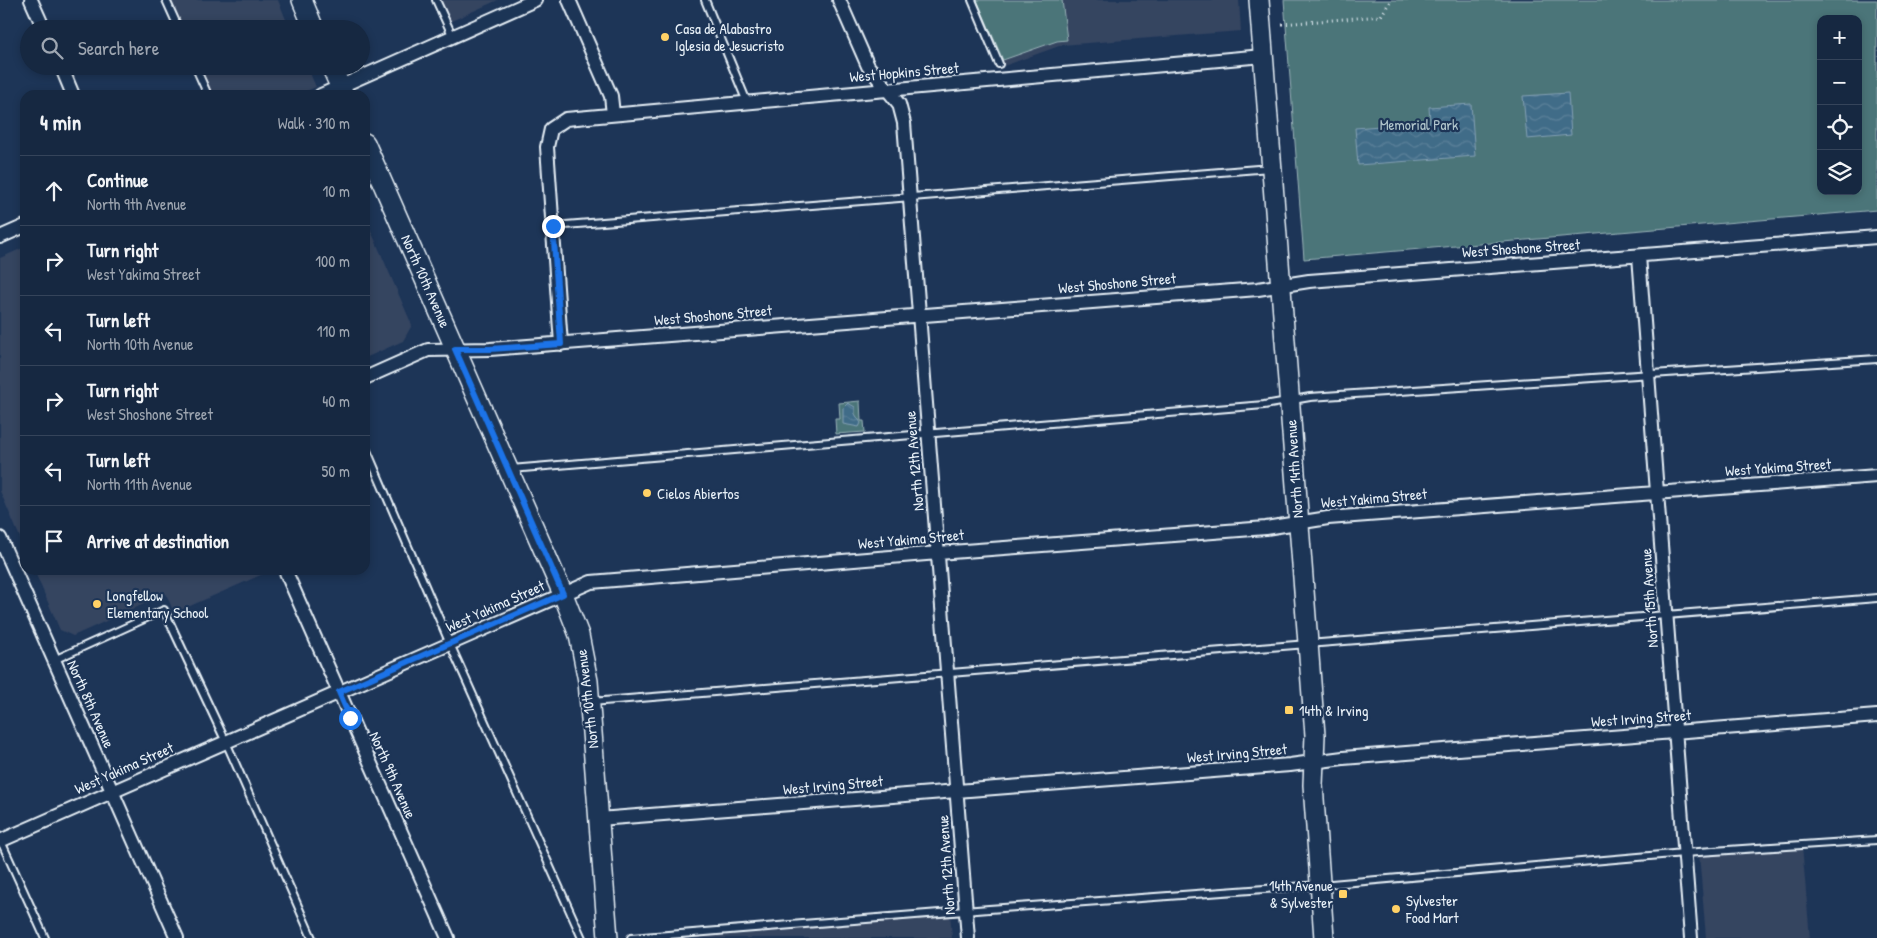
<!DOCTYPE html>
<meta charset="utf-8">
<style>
body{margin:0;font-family:"Patrick Hand",sans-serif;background:#23344c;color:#f1f3f6}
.controls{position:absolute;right:15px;top:15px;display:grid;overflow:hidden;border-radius:10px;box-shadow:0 2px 8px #0003}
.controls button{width:45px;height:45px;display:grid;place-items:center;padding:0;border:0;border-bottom:1px solid #35445a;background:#162841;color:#f1f3f6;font:25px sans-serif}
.stop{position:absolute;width:15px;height:15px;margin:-11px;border:4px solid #1a73e8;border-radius:50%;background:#fff}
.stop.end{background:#1a73e8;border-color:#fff;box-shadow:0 1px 5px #0008}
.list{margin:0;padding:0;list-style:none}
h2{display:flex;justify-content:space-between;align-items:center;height:65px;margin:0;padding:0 20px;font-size:21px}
h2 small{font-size:16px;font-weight:400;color:#9ea6b1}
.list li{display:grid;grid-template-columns:32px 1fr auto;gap:15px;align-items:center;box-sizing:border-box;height:70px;padding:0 20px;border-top:1px solid #35445a}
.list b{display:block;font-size:19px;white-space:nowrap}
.list p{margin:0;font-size:16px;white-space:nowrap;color:#9ea6b1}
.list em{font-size:16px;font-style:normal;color:#9ea6b1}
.icon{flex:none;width:28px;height:28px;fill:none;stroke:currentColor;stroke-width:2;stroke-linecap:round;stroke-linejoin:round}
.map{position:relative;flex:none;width:1877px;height:938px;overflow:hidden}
.search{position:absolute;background:#162841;box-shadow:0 2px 8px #0003;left:20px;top:20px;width:350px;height:55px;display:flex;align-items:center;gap:12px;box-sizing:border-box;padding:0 18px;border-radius:28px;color:#9ea6b1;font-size:19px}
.panel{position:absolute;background:#162841;box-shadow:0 2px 8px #0003;left:20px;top:90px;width:350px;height:485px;border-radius:15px}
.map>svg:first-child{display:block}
.built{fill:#344461}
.park{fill:#4c7579;stroke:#9ab3b8;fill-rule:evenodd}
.water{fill:url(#water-waves);stroke:#84a1b5}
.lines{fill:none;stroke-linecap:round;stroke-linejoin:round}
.lane-casing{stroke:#e8f1f8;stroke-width:10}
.street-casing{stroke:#e8f1f8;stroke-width:16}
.secondary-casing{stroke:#e8f1f8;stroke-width:22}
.path{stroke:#e8f1f8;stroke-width:3;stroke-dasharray:1 4;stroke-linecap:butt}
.lane{stroke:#1d3557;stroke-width:6}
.street{stroke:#1d3557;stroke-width:12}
.secondary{stroke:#1d3557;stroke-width:19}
.route{stroke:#1a73e8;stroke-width:6}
.poi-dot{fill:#ffd166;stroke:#1d3557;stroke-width:2}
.labels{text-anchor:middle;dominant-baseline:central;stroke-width:4.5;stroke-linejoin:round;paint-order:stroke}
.poi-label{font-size:15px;fill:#e8f1f8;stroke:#1d3557;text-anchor:start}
.street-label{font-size:15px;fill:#e8f1f8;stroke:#1d3557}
.park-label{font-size:15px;fill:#b1c6cc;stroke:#1d3557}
</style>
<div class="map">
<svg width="1877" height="938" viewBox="0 0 1877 938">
<defs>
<pattern id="water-waves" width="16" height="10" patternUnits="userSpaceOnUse" patternTransform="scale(1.25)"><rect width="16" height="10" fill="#416c88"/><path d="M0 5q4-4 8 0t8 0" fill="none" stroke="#5c819a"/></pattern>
</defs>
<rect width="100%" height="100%" fill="#1d3557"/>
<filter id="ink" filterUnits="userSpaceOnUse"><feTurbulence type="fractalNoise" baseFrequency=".02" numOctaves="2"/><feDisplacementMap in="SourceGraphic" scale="10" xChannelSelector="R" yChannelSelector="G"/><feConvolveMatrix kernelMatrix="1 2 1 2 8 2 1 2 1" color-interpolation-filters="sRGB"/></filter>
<g filter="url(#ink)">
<!-- built -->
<path class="built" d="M168 0H278L290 29H180Z
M437 0H498L447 23Z
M972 0H1239L1241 31 1062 45 1001 67Z
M197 66H307L316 87 297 95H209Z
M365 217 412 325 403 341 365 358Z
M25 247V549L0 491V258Z
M34 570H261L263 574 174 613 166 594 73 636 60 630Z
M1802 845 1810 938H1706L1699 854Z
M950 911 952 938H628Z"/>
<!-- park -->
<path class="park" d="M977 0H1062L1067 40 1057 41 1003 60Z
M1284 0H1877V210L1304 259ZM1821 19H1858V191H1821Z
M860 401 861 421H864L865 432 836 434 835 419H840L839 403Z"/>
<!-- water -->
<path class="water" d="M1568 93 1571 135 1527 139 1523 96Z
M1471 104 1475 156 1358 165 1355 128 1430 122 1429 107Z
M848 403 855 407V414L861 423 859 427 843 424V408Z"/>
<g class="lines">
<!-- lane casing -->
<g class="lane-casing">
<path id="lane" d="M166 0 179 29
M436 0 453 37
M705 0 747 102
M972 0 999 64
M195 66 208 95
M553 226 1270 168
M365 446 450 644 582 938
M511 469 1264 405 1310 397 1877 359
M54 660 164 610 226 742 312 938
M591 702C1019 664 1448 634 1877 598
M0 839 45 938
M631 938 989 909 1320 885 1684 853 1877 840"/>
</g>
<!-- street casing -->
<g class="street-casing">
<path id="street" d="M31 0 44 29
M569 0 611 96 613 114
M839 0 868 66 899 104 904 123 968 938
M61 66 73 95
M321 95 535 0
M0 237 25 226
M1639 256 1691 938
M561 344 547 147 551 129 566 119 1263 56
M365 378 428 350 490 349 1258 289 1309 281 1877 237
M0 538 177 938
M285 570 448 938
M599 819 1290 765 1343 758 1877 716
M0 841 591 582 938 553 1266 528 1328 518 1877 476"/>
</g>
<!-- secondary casing -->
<g class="secondary-casing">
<path id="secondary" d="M302 0 314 29
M1259 0 1315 735 1313 785 1324 938
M331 66 344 95
M365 143 563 594 579 635 588 681 608 938"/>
</g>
<!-- path -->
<path class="path" d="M1282 24 1381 16 1391 0"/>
<!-- lane -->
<use href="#lane" class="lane"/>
<!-- street -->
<use href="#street" class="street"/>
<!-- secondary -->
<use href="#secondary" class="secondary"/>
</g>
</g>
<g class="lines" filter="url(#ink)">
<!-- route -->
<path class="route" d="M350 718 339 692 563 594 455 349H490L561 344 553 226"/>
</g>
<!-- markers -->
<g class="poi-dot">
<circle cx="665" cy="37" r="5"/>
<circle cx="647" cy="493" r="5"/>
<circle cx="97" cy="604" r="5"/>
<rect x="1284" y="705" width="10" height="10" rx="2.5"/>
<rect x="1338" y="889" width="10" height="10" rx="2.5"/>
<circle cx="1396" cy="909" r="5"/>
</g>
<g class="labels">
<!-- poi labels -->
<g class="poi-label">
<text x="675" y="28">Casa de Alabastro<tspan x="675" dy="17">Iglesia de Jesucristo</tspan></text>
<text x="657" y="493">Cielos Abiertos</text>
<text x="107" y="595">Longfellow<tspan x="107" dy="17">Elementary School</tspan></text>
<text x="1299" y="710">14th &amp; Irving</text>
<text x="1333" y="885" text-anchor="end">14th Avenue<tspan x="1333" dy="17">&amp; Sylvester</tspan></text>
<text x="1406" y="900">Sylvester<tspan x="1406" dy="17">Food Mart</tspan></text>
</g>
<!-- street labels -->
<g class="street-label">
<text transform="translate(904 72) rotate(-5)">West Hopkins Street</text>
<text transform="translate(1521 248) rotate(-4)">West Shoshone Street</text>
<text transform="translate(426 281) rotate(66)">North 10th Avenue</text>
<text transform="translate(1117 283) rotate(-5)">West Shoshone Street</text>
<text transform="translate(713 315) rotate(-5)">West Shoshone Street</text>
<text transform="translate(914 461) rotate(-95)">North 12th Avenue</text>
<text transform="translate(1778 467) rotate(-4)">West Yakima Street</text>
<text transform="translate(1294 469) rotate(-94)">North 14th Avenue</text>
<text transform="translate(1374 498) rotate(-5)">West Yakima Street</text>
<text transform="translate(911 539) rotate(-5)">West Yakima Street</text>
<text transform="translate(1649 598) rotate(-94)">North 15th Avenue</text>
<text transform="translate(495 606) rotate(-24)">West Yakima Street</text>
<text transform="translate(587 699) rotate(-97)">North 10th Avenue</text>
<text transform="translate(91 704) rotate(66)">North 8th Avenue</text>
<text transform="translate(1641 718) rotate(-4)">West Irving Street</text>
<text transform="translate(1237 753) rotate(-5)">West Irving Street</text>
<text transform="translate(124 768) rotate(-24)">West Yakima Street</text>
<text transform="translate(393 775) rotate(66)">North 9th Avenue</text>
<text transform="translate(833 785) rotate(-5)">West Irving Street</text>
<text transform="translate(946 865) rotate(-94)">North 12th Avenue</text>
</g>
<!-- park labels -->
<g class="park-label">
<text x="1419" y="124">Memorial Park</text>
</g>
</g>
</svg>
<div class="controls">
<button>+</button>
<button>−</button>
<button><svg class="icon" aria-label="locate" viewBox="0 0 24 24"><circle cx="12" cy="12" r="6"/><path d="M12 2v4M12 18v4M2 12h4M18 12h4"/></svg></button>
<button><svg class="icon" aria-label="layers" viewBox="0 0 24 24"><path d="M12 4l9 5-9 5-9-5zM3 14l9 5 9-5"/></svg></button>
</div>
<div class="stop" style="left:350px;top:718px"></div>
<div class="stop end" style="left:553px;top:226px"></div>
<div class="search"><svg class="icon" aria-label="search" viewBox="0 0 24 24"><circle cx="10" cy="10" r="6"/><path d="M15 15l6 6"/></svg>Search here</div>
<section class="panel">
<h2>4 min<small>Walk · 310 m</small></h2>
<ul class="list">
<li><svg class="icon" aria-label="ahead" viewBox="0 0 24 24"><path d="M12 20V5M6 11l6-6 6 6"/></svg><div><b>Continue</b><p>North 9th Avenue</p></div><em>10 m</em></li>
<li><svg class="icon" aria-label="right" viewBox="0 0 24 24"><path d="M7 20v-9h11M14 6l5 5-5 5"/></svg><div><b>Turn right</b><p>West Yakima Street</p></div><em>100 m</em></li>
<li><svg class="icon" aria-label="left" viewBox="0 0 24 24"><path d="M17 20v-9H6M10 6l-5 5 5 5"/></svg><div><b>Turn left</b><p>North 10th Avenue</p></div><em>110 m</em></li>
<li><svg class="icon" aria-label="right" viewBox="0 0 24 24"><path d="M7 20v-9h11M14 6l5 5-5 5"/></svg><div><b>Turn right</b><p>West Shoshone Street</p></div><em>40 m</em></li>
<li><svg class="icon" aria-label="left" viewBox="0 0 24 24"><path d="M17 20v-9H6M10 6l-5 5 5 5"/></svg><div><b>Turn left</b><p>North 11th Avenue</p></div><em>50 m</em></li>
<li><svg class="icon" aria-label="arrive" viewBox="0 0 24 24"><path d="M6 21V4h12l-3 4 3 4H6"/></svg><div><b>Arrive at destination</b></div></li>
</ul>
</section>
</div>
